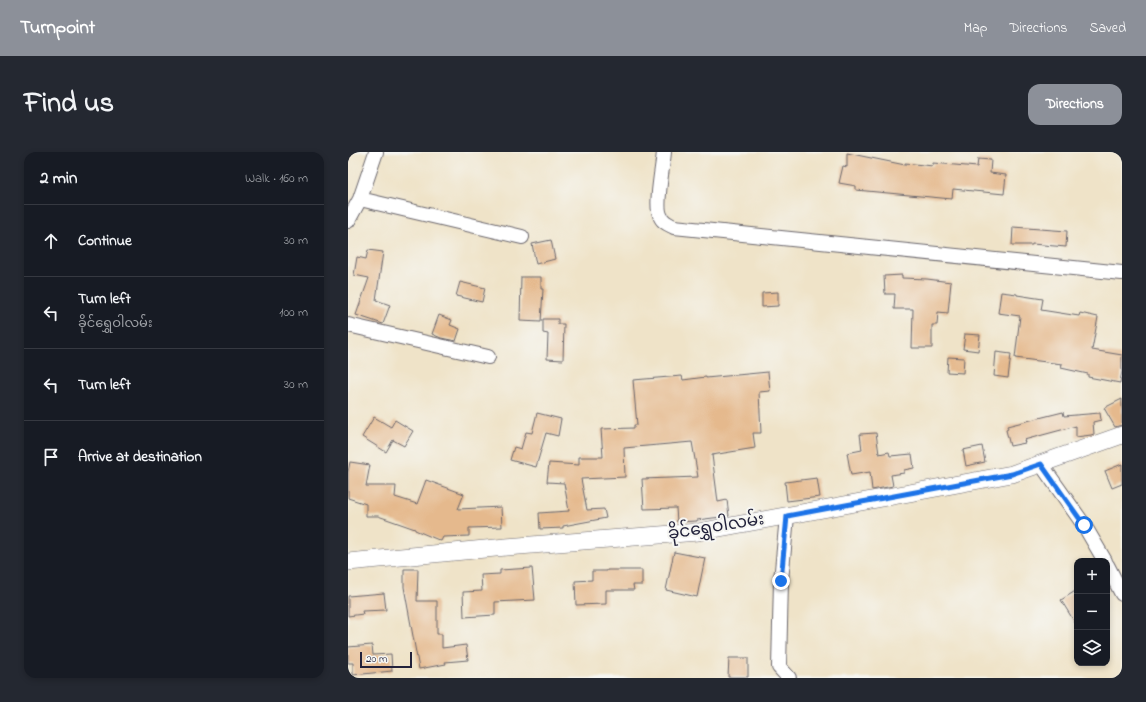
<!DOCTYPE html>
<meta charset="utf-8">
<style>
body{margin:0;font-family:"Indie Flower","Noto Sans Myanmar",sans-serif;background:#242831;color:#f1f3f6}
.controls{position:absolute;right:12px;bottom:12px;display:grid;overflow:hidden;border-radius:8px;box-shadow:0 2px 6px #0003}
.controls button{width:36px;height:36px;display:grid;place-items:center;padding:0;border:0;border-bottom:1px solid #363941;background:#171b24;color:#f1f3f6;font:20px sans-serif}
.scale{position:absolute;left:12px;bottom:10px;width:52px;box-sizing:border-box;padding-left:4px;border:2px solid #22223b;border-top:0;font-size:11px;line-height:14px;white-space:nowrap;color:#22223b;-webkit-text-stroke:3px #f6f6f2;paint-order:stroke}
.stop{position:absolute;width:12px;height:12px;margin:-9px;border:3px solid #1a73e8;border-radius:50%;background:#fff}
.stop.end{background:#1a73e8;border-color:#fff;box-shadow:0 1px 4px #0008}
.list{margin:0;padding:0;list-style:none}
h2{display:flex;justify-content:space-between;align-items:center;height:52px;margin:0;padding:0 16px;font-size:17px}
h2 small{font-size:13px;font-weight:400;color:#9ea1a6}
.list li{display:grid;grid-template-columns:26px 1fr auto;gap:12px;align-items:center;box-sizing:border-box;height:72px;padding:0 16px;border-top:1px solid #363941}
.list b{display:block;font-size:15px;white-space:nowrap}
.list p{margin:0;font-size:13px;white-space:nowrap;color:#9ea1a6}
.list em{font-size:13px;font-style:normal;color:#9ea1a6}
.icon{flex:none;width:22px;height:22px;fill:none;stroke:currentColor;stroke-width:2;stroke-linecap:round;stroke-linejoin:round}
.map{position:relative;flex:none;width:774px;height:526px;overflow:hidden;border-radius:12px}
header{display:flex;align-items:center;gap:24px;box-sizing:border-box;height:56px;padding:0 20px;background:#8c9099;color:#fff}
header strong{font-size:19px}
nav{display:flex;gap:22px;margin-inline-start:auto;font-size:14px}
.intro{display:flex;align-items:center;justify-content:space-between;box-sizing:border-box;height:96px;padding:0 24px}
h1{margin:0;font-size:28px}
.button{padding:10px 18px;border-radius:12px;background:#8c9099;color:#fff;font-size:14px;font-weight:700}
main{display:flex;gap:24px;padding:0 24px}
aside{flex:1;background:#171b24;border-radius:12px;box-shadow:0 2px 6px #0003}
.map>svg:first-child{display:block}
.building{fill:#e5b98d}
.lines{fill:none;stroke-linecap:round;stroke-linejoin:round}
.minor-casing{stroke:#6a666c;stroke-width:16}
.tertiary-casing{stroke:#6a666c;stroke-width:18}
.minor{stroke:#fff;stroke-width:14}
.tertiary{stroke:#fff;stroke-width:17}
.route{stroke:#1a73e8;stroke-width:5}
.labels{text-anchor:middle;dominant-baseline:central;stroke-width:4;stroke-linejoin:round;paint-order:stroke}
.street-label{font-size:17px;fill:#22223b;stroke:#f6f6f2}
</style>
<header>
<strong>Turnpoint</strong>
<nav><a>Map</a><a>Directions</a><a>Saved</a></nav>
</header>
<div class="intro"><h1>Find us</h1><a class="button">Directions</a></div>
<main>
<aside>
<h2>2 min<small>Walk · 160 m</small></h2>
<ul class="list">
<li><svg class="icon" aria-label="ahead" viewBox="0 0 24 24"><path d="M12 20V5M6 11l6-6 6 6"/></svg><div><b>Continue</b></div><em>30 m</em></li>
<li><svg class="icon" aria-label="left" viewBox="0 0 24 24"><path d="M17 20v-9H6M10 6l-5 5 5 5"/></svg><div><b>Turn left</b><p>ခိုင်ရွှေဝါလမ်း</p></div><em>100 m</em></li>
<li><svg class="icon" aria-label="left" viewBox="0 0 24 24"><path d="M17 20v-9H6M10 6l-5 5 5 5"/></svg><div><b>Turn left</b></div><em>30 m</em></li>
<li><svg class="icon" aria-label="arrive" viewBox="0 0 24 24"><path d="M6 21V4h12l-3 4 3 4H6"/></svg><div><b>Arrive at destination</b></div></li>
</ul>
</aside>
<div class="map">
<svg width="774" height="526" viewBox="0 0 774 526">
<rect width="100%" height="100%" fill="#f6f6f2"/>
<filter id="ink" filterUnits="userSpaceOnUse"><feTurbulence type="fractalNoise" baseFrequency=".025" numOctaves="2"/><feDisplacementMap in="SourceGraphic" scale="8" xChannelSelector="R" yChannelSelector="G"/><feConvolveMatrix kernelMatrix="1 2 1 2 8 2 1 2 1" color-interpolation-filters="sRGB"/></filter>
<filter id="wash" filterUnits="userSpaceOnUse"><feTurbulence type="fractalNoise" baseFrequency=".012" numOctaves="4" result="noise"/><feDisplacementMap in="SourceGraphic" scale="16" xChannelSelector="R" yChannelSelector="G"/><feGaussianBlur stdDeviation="0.9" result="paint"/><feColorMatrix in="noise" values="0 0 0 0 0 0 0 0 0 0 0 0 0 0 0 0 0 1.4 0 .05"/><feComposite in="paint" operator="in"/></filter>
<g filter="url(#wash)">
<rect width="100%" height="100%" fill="#efe3c8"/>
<g id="blocks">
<!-- building -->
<path class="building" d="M499 1 557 13V11L585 14V11L629 15 630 7 643 8 642 21 658 23 656 42 605 37 604 47 508 38V34L491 31 495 14 499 15Z
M665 75 719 79 718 95 684 92V93H664Z
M203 88 207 107 188 112 184 92Z
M20 98 35 100 28 148 42 153 35 172 8 163 21 126 6 123 9 105 18 107Z
M554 123V126L579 127 603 130 600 161 590 160 589 173H584V196H564L565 157H546L547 142H537L536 124Z
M173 125H193V137H195L193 170 172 169Z
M112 130 137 136 134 150 108 144Z
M430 140V154L414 155V141Z
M653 140 669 142V143L695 147 693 158 731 164 732 161 750 165 744 198 774 203V219L772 231 740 225V222L713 216 714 212 667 206 672 164 650 161Z
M91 163 104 168 102 173 112 177 108 189 93 186 84 182Z
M195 167H210V172H216L215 208 199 207 200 182 195 181Z
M617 182 632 183 630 199 615 197Z
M648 200 663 202 660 226 646 224Z
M600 205 616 206 615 221 599 220Z
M420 220 422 239 411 240 413 281H405L407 296 364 303 370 350 379 348 381 364 349 368V369L329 370 328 356 296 357 294 327 350 325 344 290 276 296 277 325 233 327 239 358 256 357 258 366 215 374V376L192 377 191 361 221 359 216 331 199 330 201 311 231 313V305H255L253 277 286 276V273H289L285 228 334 224 335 228 358 225V226Z
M774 247V273L767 275 756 256Z
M715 260 716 264 752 261 753 268 745 270 746 282 743 283 728 285V274L676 288 677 291 662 294 658 278 660 277 659 274Z
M189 261 213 267 210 284 198 281 188 315 162 308 166 295 173 297 178 280 184 281Z
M26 265 43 275 47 268 65 279 56 294 45 288 38 300 14 285Z
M528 281 531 302 541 300 542 304 564 302 566 316 556 318V321L543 323 545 334 524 338 522 320 503 323 499 301 514 298 512 282Z
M634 294 637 310 618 314 615 298Z
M2 310 22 313 18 334H48L47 345 69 352 78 328 116 342 110 357 153 355 154 375 121 376V384L95 385 93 389 67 378V377L30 364H18V352L0 346V320Z
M774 312V332L764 336 757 319Z
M469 326 472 345 439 349 437 330Z
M326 400 357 406 349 445 318 438Z
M184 416 187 448 147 450V463L116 465 115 440 134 439 133 423 152 422V418Z
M56 417H70L69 449H89V482H94V496L118 493 120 508 97 510 98 512 71 517 56 435Z
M259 418H294V433H285L286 438H258V452L228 453 227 429 244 428V419H259Z
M729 438V474L713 448Z
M36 441 38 458 14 459 15 462 0 464V444Z
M24 493 25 503 43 502 44 519 5 523V511H0V495Z
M381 506H400V525H380Z"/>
</g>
</g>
<g filter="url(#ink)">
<use href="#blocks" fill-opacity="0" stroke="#6a666c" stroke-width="1"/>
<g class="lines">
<!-- minor casing -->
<g class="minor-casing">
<path id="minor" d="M316 0C315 14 307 52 312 63 314 70 320 72 326 75L774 121
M12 47 174 85
M0 69 12 47 28 0
M0 173 140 205
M693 312 736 373 757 409
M439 364 433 429 431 515 441 526
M759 413 774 442"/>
</g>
<!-- tertiary casing -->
<g class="tertiary-casing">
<path id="tertiary" d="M0 410 158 395 350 380 664 322 774 283"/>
</g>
<!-- minor -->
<use href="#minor" class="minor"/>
<!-- tertiary -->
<use href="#tertiary" class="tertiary"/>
</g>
</g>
<g class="lines" filter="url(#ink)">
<!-- route -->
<path class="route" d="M433 429 439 364 664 322 693 312 736 373"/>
</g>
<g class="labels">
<!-- street labels -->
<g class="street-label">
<text transform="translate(368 375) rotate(-9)">ခိုင်ရွှေဝါလမ်း</text>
</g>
</g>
</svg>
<div class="controls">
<button>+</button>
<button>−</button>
<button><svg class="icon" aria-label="layers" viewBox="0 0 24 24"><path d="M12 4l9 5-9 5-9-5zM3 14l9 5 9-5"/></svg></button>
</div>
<div class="scale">20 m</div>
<div class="stop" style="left:736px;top:373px"></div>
<div class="stop end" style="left:433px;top:429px"></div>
</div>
</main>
